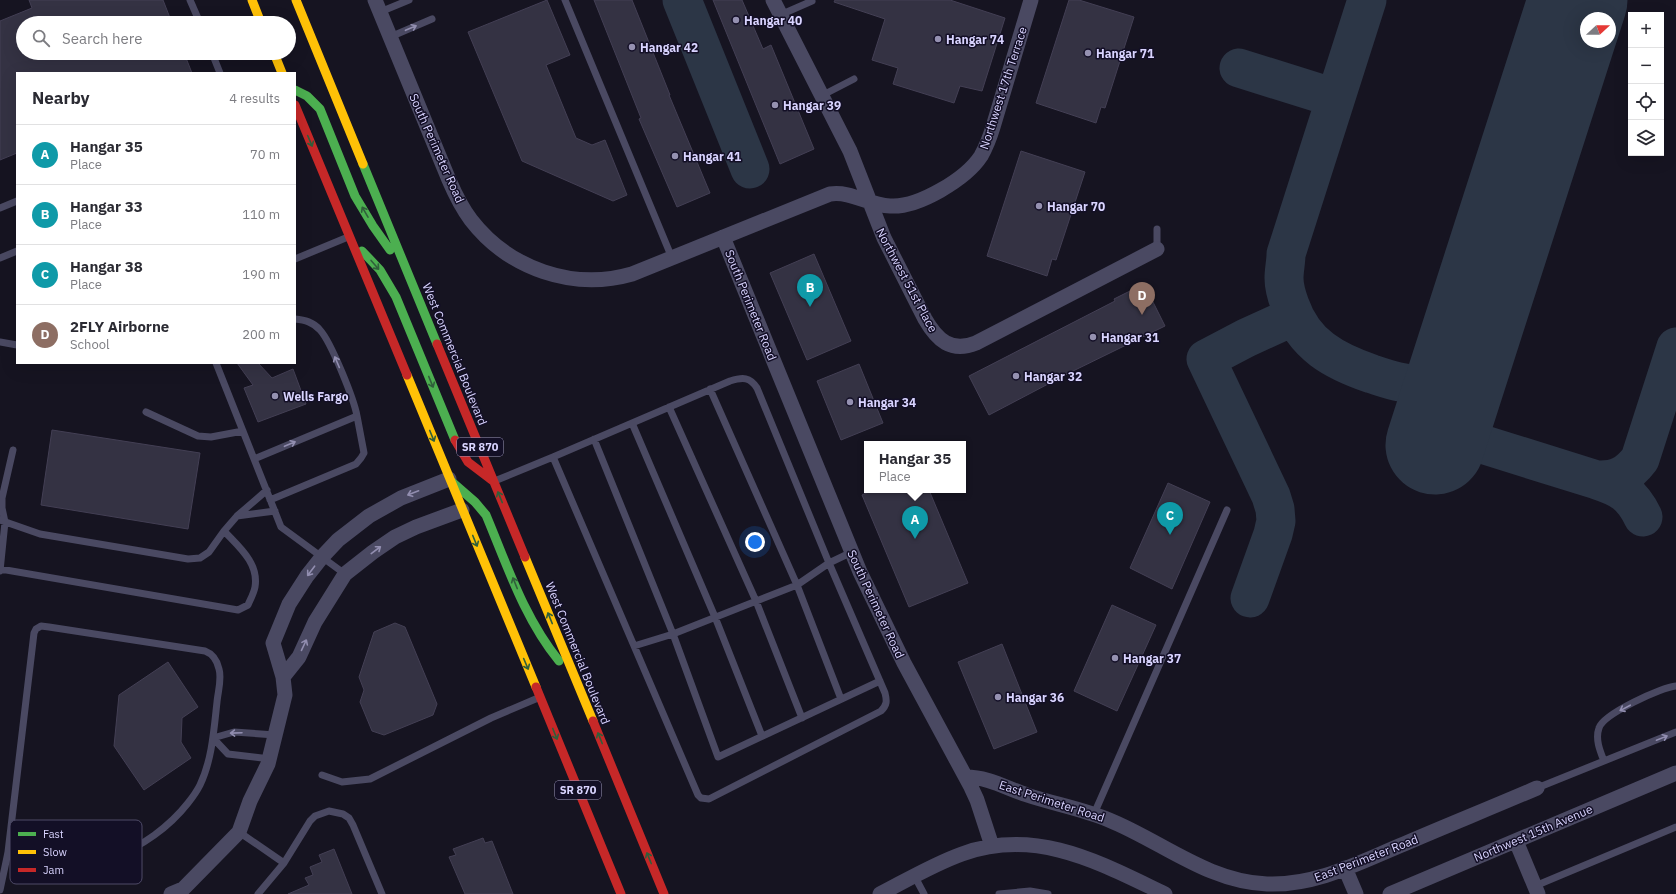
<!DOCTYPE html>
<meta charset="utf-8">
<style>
body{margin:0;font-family:"IBM Plex Sans",sans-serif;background:#f2f2f3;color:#2b2b33}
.controls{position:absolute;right:12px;top:12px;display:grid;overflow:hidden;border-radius:0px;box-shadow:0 4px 16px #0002}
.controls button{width:36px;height:36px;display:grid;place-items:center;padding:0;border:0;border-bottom:1px solid #e1e1e2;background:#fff;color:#2b2b33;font:20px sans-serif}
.compass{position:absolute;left:1580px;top:12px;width:36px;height:36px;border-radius:50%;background:#fff;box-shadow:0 4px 16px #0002;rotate:69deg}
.you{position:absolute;left:755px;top:542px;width:14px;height:14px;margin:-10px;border:3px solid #fff;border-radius:50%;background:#1a73e8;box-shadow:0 0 0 6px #1a73e833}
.badge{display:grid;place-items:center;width:26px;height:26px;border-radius:50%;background:#db2777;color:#fff;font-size:13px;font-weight:700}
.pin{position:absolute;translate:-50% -33px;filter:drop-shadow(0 1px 2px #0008)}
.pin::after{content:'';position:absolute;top:21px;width:14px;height:12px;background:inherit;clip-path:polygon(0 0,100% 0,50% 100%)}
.popup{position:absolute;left:864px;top:441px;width:102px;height:52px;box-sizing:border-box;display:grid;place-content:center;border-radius:0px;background:#fff;filter:drop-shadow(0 1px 3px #0005);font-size:13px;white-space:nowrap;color:#7c7c81}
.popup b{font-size:15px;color:#2b2b33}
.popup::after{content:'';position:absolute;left:50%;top:100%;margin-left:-8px;border:8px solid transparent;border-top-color:#fff}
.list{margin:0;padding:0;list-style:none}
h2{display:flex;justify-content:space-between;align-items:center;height:52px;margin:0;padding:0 16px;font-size:17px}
h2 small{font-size:13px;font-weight:400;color:#7c7c81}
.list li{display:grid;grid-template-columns:26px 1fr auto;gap:12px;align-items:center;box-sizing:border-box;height:60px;padding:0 16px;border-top:1px solid #e1e1e2}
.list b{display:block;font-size:15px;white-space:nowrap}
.list p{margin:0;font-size:13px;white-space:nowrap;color:#7c7c81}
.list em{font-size:13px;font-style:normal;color:#7c7c81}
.icon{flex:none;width:22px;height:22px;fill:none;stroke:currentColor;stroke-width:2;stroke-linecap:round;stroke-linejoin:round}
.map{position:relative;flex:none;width:1676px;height:894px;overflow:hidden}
.search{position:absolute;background:#fff;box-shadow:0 4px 16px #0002;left:16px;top:16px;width:280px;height:44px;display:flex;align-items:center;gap:10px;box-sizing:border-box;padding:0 14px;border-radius:22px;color:#7c7c81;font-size:15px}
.panel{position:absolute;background:#fff;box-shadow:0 4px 16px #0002;left:16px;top:72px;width:280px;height:292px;border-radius:0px}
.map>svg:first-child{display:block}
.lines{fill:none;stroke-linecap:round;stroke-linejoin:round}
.taxiway{stroke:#2c3646;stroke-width:39}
.runway{stroke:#2c3646;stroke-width:99}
.building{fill:#343243;stroke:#433f54}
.lane{stroke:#4a4962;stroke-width:7}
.street{stroke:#4a4962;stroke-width:15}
.fast{stroke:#4caf50;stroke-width:9}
.slow{stroke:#ffc107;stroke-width:9}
.jam{stroke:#c62828;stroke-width:9}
.oneway{stroke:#928eb0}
.oneway2{stroke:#305f3b}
.poi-dot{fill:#9591b1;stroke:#130f26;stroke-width:1.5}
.labels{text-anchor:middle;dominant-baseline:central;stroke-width:3;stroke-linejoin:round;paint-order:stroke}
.shield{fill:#130f26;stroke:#9e99be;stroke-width:1}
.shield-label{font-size:11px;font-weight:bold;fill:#d9d4ff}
.poi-label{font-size:12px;font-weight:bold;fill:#d9d4ff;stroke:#130f26;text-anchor:start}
.street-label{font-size:12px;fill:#d9d4ff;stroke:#130f26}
.key{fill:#130f26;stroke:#4e4a67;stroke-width:1}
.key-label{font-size:11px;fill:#d9d4ff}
</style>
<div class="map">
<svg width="1676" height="894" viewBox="0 0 1676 894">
<rect width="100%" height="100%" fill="#161421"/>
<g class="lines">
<!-- taxiway -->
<path class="taxiway" d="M682 0 750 169
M1367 0 1286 254C1286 262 1284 270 1284 278 1284 287 1287 297 1290 305 1304 345 1334 361 1372 374 1388 379 1408 387 1425 382 1442 378 1455 360 1467 348
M1239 68 1335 98
M1440 431 1597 480C1616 481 1628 475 1640 459L1676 347
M1597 480C1621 488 1632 494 1643 517
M1250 598 1273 534 1276 521 1275 509 1271 496 1206 359 1246 338 1294 316"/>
<!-- runway -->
<path class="runway" d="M1435 445 1578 0"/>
</g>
<!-- building -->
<path class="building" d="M29 0H163L172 23H23V53H184L192 73H17V153L0 160V21L32 8Z
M547 0 570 55 546 65 576 138 592 145 605 140 627 195 613 201 522 161 468 32Z
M594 0H632L670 95H669L710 193 677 207 639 119 641 118Z
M713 0H742L763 49 771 45 814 149 780 164Z
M835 0H950L1005 18 982 91 960 86 954 103 893 84 898 68 872 60 885 19 834 2Z
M1069 0H1079L1134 17 1105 108 1101 107 1096 123 1036 103Z
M1021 151 1085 172 1056 260 1052 259 1047 276 987 256Z
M814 254 851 341 807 360 770 273Z
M1144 284 1165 326 1071 372 989 415 969 376 1115 301 1114 299Z
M237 363H258L272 378 293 369 306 404 258 422 244 388 253 385Z
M859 364 883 423 841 440 817 381Z
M52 430 200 453 188 529 41 505Z
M1168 483 1210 502 1172 589 1130 568Z
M873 490H929L968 583 909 607 862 495Z
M1112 605 1156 625 1117 711 1074 691Z
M395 623 405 627 437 704 433 715 384 735 372 731 360 702 364 690 359 677 374 632Z
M1002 644 1037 732 994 749 958 662Z
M168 662 198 707 182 718 181 742 191 758 144 790 114 746 119 695Z
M483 838 485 843 492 841 513 894H465L449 857 456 855 453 849Z
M334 849 352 894H288L309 885 305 878 313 875 310 867 322 862 319 855Z"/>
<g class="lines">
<!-- lane -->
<path class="lane" d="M190 0 200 23
M565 0 672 258
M380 12 409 0
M780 15 812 1
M390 37 432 19
M212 53 220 73
M821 96 854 79
M0 208 17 201
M1157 249V229
M0 258 17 251
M295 259 348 237
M0 342 17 345
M216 363 281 527 345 574
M710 389 797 585 841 699
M669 407 756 601 802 718
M146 412 198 436 211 437 243 431
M632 423 715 617 762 736
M594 439 673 634 634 646
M553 457 698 795 701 798 709 799 881 711C887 705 887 701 885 693L829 563 797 585 673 634 718 757 880 681
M254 459 357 416C354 399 331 342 320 330 313 322 305 320 295 319
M497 480 553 457 730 381C743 377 750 377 757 388L829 563 852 552
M267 490 237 516 275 511
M270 500 356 464 361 458 364 453 357 416
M0 520 40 534 188 559 200 558 209 552 224 531 237 516
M0 569 238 610 248 605C250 600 254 593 255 587 259 563 239 547 224 531
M0 571 5 522 2 508V498L13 450
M1676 686C1662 687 1603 714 1599 728 1595 739 1600 751 1604 761L1676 732
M270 759 228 754 213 738 234 732 275 735
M322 775 342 782 370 779 491 718 538 698
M1537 788 1604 761
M1094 814 1227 510
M239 832 284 863
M915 877 924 894
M1535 886 1676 827
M0 890 7 857 8 852 34 633 36 629 41 626 49 627 205 651C213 654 217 660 219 669 222 679 218 691 217 702 214 729 212 760 200 785 197 791 192 798 188 803 170 826 141 848 112 857 77 869 43 860 8 852
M258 894 284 863 310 821 315 816 329 811 343 814 349 818 353 825 382 894
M999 894 1030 891 1048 894"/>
<!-- street -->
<path class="street" d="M375 0 449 180C455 194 462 208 471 220 509 269 573 291 632 274L830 194C852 191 868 205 890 206 918 208 966 179 981 156 986 147 990 137 993 127L1031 0
M773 0 850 151 884 238 925 319C937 340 951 353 976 343L1157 249
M723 237 860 572 904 663 971 787 977 800 992 846
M283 677 299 657 315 622 345 574 373 552 395 537 416 527 462 510
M966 777C988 777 1006 788 1027 795 1054 804 1083 809 1109 820 1161 841 1208 882 1267 884 1316 886 1360 862 1404 844 1448 825 1493 807 1537 788
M1516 841 1538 894
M1345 868 1356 894
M171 894 183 889 239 832 250 801 268 764 285 695 283 677 273 643 289 604 307 576 322 557 338 540 369 516 401 498 449 479
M880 894C907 880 934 864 962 854 1037 827 1100 863 1165 894
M1390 894 1676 773"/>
<!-- fast -->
<path class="fast" d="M295 90 307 96 320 109 355 196 373 226 390 250
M363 164 437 344
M362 251 380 270 396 297 455 440
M452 482 475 502 486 515C507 565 524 618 559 661"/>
<!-- slow -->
<path class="slow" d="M252 0 261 23
M296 0 363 164
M274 53 282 73
M407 375 536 687
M525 557 593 721"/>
<!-- jam -->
<path class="jam" d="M295 105 407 375
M437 344 525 557
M455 440 468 462 493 481
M536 687 621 894
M593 721 664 894"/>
</g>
<!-- one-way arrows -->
<defs><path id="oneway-shaft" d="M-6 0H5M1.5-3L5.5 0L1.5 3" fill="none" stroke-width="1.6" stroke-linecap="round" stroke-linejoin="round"/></defs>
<g class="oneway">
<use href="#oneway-shaft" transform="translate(411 28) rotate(-23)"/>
<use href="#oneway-shaft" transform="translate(337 362) rotate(-113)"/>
<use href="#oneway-shaft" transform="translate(290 444) rotate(-23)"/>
<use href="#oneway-shaft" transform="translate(413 493) rotate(159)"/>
<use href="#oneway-shaft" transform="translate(376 550) rotate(-37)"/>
<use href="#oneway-shaft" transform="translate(311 571) rotate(127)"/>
<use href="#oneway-shaft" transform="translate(304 645) rotate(-65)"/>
<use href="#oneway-shaft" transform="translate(1625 708) rotate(152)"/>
<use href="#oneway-shaft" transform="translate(236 733) rotate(178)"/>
<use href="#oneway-shaft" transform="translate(1662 738) rotate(-22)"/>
</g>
<g class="oneway2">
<use href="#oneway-shaft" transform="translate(310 141) rotate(67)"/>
<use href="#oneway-shaft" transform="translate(365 212) rotate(-120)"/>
<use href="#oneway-shaft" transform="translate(375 265) rotate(49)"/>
<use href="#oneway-shaft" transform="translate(431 382) rotate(68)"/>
<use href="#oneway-shaft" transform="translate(432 436) rotate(68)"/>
<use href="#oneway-shaft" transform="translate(500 497) rotate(-112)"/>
<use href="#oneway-shaft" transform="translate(475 541) rotate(68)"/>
<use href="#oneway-shaft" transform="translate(515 583) rotate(-112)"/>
<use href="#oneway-shaft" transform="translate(550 618) rotate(-112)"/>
<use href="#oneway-shaft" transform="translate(526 664) rotate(67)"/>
<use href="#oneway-shaft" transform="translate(555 734) rotate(68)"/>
<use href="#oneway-shaft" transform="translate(600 738) rotate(-112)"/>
<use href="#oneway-shaft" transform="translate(649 858) rotate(-112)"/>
</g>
<!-- markers -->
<g class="poi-dot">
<circle cx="736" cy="20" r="4"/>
<circle cx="938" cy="39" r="4"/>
<circle cx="632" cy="47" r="4"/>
<circle cx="1088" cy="53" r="4"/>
<circle cx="775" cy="105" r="4"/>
<circle cx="675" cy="156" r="4"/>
<circle cx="1039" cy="206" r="4"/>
<circle cx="1093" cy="337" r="4"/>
<circle cx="1016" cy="376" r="4"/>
<circle cx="275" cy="396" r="4"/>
<circle cx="850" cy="402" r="4"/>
<circle cx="1115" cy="658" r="4"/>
<circle cx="998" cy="697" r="4"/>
</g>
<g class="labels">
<!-- shield labels -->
<g class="shield">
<rect x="457" y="438" width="46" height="18" rx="3"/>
<rect x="555" y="781" width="46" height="18" rx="3"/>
</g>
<g class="shield-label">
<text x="480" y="447">SR 870</text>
<text x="578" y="790">SR 870</text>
</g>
<!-- poi labels -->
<g class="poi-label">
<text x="744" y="20">Hangar 40</text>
<text x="946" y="39">Hangar 74</text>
<text x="640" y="47">Hangar 42</text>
<text x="1096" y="53">Hangar 71</text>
<text x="783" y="105">Hangar 39</text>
<text x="683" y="156">Hangar 41</text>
<text x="1047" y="206">Hangar 70</text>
<text x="1101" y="337">Hangar 31</text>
<text x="1024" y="376">Hangar 32</text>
<text x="283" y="396">Wells Fargo</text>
<text x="858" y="402">Hangar 34</text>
<text x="1123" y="658">Hangar 37</text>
<text x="1006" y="697">Hangar 36</text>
</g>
<!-- street labels -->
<g class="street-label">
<text transform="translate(1003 88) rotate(-72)">Northwest 17th Terrace</text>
<text transform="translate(437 148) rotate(66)">South Perimeter Road</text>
<text transform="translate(907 280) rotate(62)">Northwest 51st Place</text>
<text transform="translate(751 305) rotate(68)">South Perimeter Road</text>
<text transform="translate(455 354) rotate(68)">West Commercial Boulevard</text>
<text transform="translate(876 604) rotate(65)">South Perimeter Road</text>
<text transform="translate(578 653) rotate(68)">West Commercial Boulevard</text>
<text transform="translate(1052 801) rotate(18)">East Perimeter Road</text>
<text transform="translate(1533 833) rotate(-23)">Northwest 15th Avenue</text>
<text transform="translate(1366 858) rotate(-21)">East Perimeter Road</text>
</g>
</g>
<!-- legend -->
<rect x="10" y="820" width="132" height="64" rx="6" class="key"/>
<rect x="18" y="832" width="18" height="4" fill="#4caf50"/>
<rect x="18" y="850" width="18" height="4" fill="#ffc107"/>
<rect x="18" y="868" width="18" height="4" fill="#c62828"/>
<g class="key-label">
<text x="43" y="838">Fast</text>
<text x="43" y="856">Slow</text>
<text x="43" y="874">Jam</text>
</g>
</svg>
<div class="controls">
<button>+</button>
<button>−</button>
<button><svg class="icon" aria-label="locate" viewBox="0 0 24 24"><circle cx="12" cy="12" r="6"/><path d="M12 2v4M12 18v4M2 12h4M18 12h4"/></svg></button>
<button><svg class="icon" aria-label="layers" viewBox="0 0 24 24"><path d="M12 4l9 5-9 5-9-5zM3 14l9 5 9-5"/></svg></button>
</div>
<svg class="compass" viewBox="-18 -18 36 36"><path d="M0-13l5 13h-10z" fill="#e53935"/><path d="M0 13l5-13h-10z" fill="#7c7c81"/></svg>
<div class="you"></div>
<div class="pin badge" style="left:915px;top:539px;background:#0f9aa8">A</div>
<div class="popup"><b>Hangar 35</b>Place</div>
<div class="pin badge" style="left:810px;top:307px;background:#0f9aa8">B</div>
<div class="pin badge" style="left:1170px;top:535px;background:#0f9aa8">C</div>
<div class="pin badge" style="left:1142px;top:315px;background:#8d6e63">D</div>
<div class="search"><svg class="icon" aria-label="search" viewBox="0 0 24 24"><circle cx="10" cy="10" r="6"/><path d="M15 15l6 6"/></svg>Search here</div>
<section class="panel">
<h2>Nearby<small>4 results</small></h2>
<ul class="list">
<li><span class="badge" style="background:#0f9aa8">A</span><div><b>Hangar 35</b><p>Place</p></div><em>70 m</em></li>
<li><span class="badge" style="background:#0f9aa8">B</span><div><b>Hangar 33</b><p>Place</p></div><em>110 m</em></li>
<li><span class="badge" style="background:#0f9aa8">C</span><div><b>Hangar 38</b><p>Place</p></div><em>190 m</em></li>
<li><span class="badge" style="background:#8d6e63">D</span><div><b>2FLY Airborne</b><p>School</p></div><em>200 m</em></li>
</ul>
</section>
</div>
